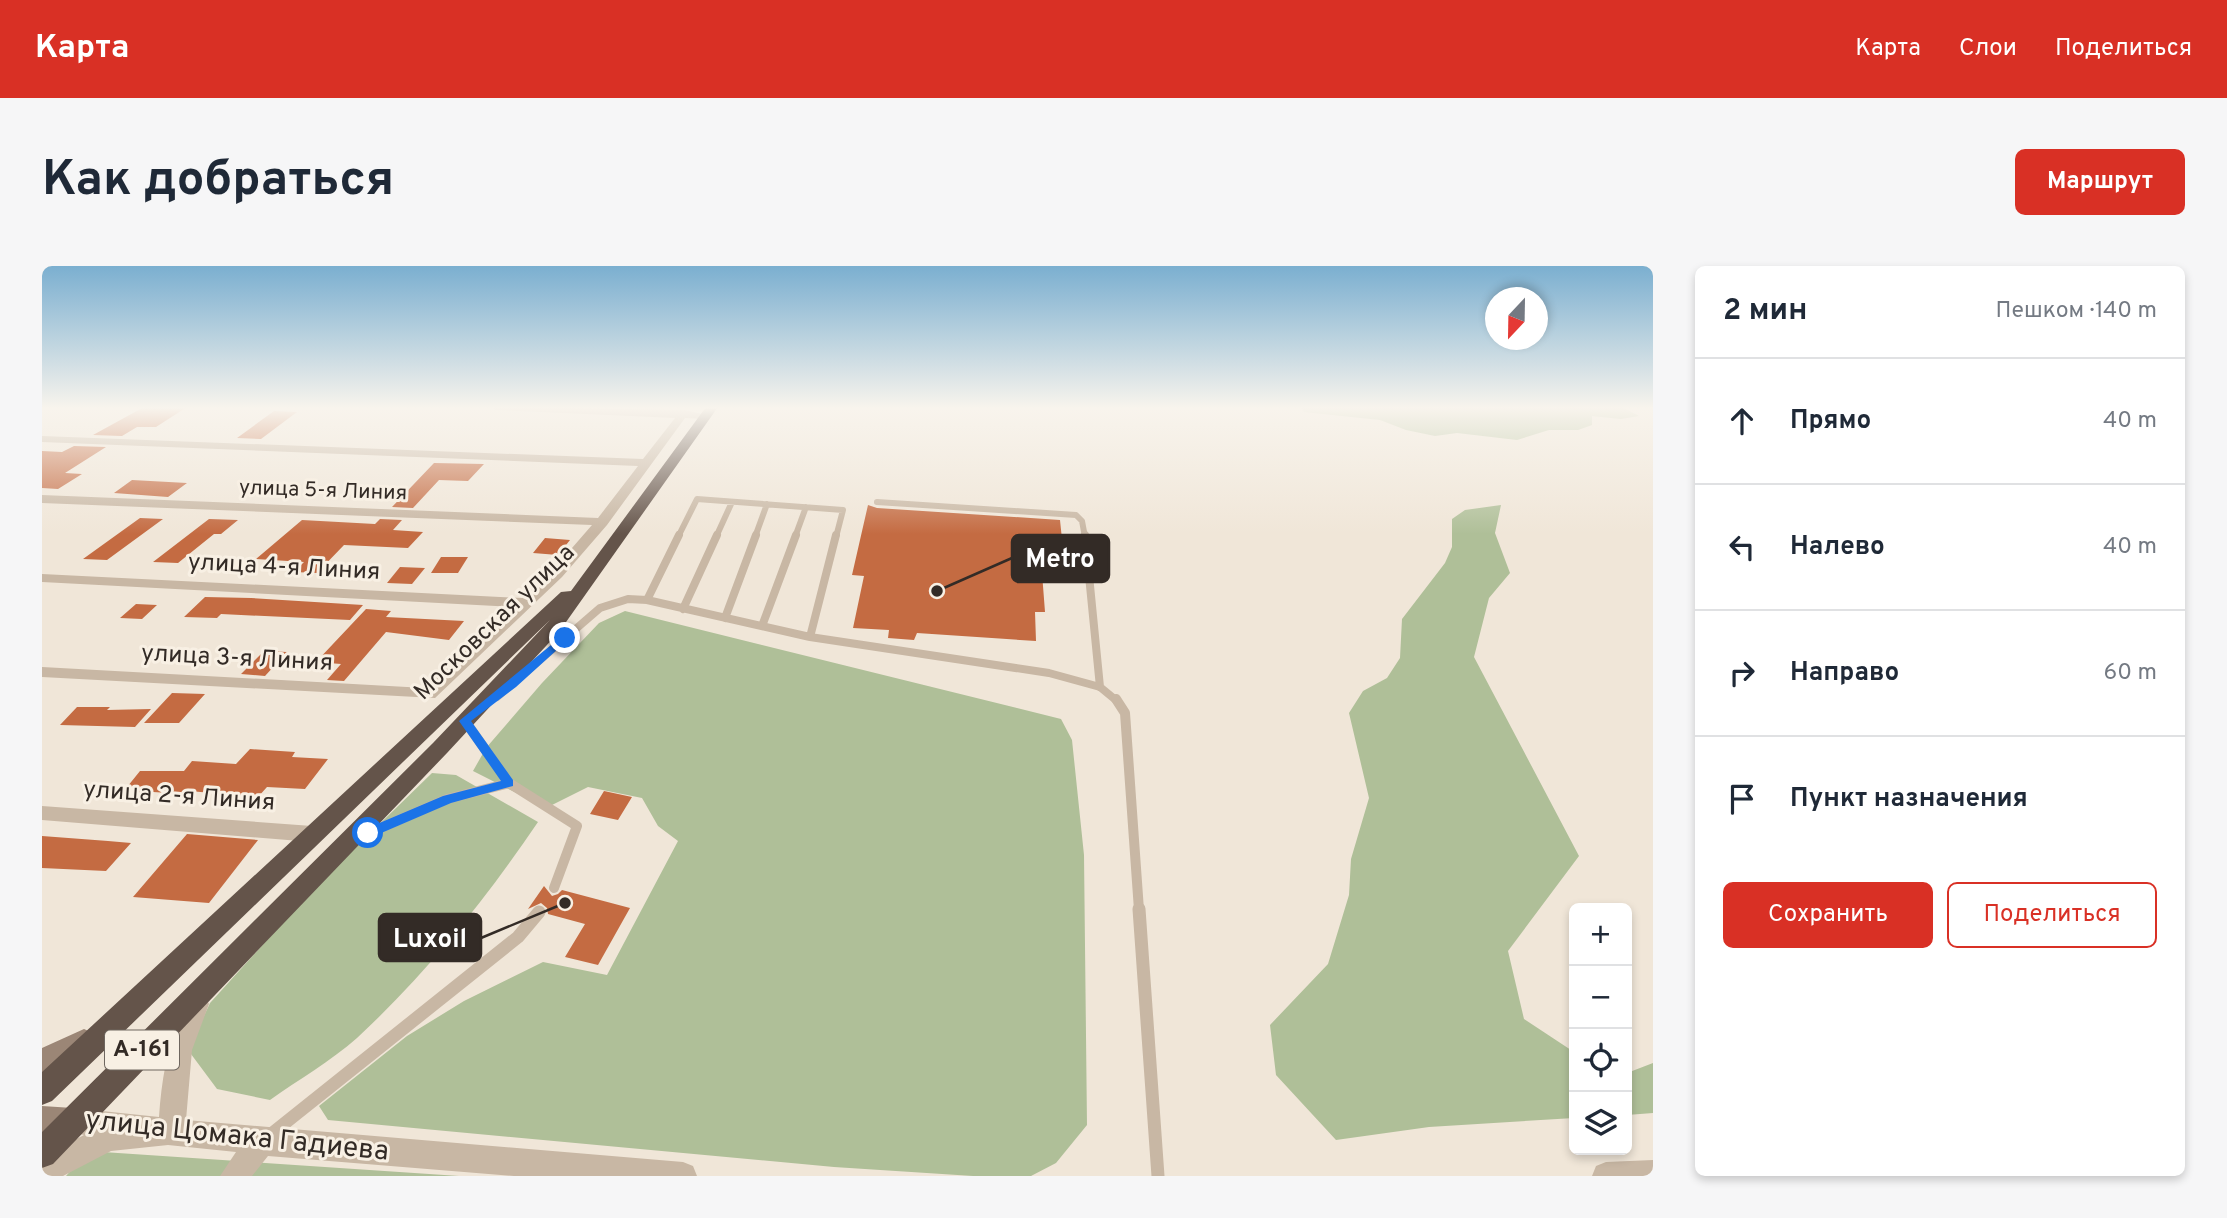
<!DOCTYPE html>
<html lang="ru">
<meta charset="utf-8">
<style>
body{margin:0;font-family:Overpass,sans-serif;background:#f6f6f7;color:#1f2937}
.controls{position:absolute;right:21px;bottom:21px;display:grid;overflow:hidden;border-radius:10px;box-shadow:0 4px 10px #0003}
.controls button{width:63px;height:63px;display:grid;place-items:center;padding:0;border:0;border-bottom:2px solid #e0e1e3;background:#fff;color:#1f2937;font:35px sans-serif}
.compass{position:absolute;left:1443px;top:21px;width:63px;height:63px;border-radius:50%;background:#fff;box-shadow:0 4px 10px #0003;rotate:202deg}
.stop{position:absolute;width:21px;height:21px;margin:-16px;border:5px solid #1a73e8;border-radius:50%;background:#fff}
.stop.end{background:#1a73e8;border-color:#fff;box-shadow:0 2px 7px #0008}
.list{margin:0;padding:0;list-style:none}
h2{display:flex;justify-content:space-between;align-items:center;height:91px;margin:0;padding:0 28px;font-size:30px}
h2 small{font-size:23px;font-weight:400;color:#747a83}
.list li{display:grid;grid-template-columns:46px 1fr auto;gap:21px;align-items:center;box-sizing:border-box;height:126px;padding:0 28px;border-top:2px solid #e0e1e3}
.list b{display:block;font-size:26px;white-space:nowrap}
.list em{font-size:23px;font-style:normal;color:#747a83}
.actions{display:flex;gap:14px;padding:21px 28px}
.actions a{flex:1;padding:16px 0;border:2px solid #d93025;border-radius:10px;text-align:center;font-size:24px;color:#d93025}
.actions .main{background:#d93025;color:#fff}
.icon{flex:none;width:38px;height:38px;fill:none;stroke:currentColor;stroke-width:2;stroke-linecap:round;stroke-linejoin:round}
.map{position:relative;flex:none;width:1611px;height:910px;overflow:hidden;border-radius:10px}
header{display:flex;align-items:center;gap:42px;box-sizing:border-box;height:98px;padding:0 35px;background:#d93025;color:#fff}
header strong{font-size:33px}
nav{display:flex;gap:38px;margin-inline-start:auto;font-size:24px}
.intro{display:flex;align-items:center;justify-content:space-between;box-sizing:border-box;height:168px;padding:0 42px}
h1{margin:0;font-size:49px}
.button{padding:18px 32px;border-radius:10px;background:#d93025;color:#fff;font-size:24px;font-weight:700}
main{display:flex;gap:42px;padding:0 42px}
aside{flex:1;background:#fff;border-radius:10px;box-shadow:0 4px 10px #0003}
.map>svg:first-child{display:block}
.green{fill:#afbf98}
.building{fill:#c46b42}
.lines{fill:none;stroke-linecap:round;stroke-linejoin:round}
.service-far3{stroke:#c8b7a4;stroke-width:6}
.service-far2{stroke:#c8b7a4;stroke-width:8}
.service-far1{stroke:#c8b7a4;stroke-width:10}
.service{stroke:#c8b7a4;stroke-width:13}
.minor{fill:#c8b7a4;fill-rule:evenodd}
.secondary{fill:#9b8676;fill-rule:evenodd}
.trunk{fill:#64544a;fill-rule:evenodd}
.route{fill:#1a73e8}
.labels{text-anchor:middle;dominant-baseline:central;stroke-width:6;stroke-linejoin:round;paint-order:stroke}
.far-street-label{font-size:21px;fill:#332b26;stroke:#f8f0e4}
.shield{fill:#f8f0e4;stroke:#6e665f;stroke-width:2}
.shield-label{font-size:23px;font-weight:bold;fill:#332b26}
.street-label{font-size:24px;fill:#332b26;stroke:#f8f0e4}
.near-street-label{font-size:28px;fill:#332b26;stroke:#f8f0e4}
.leader{fill:none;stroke:#332b26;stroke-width:2.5}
.callout-dot{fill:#332b26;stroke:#f8f0e4;stroke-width:2.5}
.callout{fill:#332b26;stroke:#332b26;stroke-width:2.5}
.callout-label{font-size:26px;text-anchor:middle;font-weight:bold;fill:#fff}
</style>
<header>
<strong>Карта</strong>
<nav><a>Карта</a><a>Слои</a><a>Поделиться</a></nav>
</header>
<div class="intro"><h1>Как добраться</h1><a class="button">Маршрут</a></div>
<main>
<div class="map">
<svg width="1611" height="910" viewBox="0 0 1611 910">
<rect width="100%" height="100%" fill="#f0e6d8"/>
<!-- green -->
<path class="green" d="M1259 141H1580L1597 150 1579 153 1550 150V159L1536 164H1507L1475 174 1415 167 1393 170 1364 164 1338 154 1262 146Z
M1459 239 1453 267 1468 307 1447 332 1432 391 1537 590 1466 685 1482 753 1532 786V852L1387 861 1294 874 1234 809 1228 759 1286 698 1307 629 1309 593 1327 532 1307 447 1321 425 1345 412 1358 392 1360 353 1403 297 1410 281V253L1423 244Z
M583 345 1019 453 1030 474 1042 589 1045 859 1014 897 989 910H931L792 901 286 854 277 840 365 770 422 735 501 696 565 709 636 575 616 560 600 532 546 521 504 542 431 505 444 482 500 417 557 357Z
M390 507 414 509 496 556C443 634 384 708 315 772 289 795 256 814 228 834L175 823 146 784 168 737 275 619Z
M1611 797V847L1585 849V807Z
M46 885 417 910H24Z"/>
<!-- building -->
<path class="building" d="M102 141H145L114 161H95L80 170 51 169Z
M232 145 255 146 219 173 195 172Z
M32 180 64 181 23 207 40 208 16 223 0 222V185L20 186Z
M392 197 442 198 426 215 397 214 371 242 350 241Z
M90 214 145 217 126 231 72 227Z
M826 239 835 242 1018 254 1021 283H1029L1032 299 1000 307 1003 346H993L994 375 875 367 872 374 846 372 847 364 811 362 822 310 810 309Z
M98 252 121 253 65 294 41 293Z
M167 253 196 254 179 268H172L136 297 111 296Z
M338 253 360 254 351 264 381 266 366 282 302 279 275 307 252 306 262 296 214 293 260 254 333 258Z
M503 272 528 274 516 289 491 287Z
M399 291H426L416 307H389Z
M358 301 383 302 370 318 345 317Z
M163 331 209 332 321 339 308 354 179 348 175 352 142 351Z
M94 338 115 339 100 353 78 352Z
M324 343 349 345 344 351 422 355 407 374 344 366 302 415 285 414 299 398 274 396Z
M222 385 245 386 223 410 199 408Z
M130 427 163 428 137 457H102Z
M35 441H68L65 444 109 443 93 461 18 459Z
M208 483 253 486 250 491 286 493 263 523 225 521 216 531 147 525 144 528 111 526 108 530 77 531 98 505H142L150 495 194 498Z
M562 525 590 531 576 554 548 548Z
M145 568 216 574 167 637 91 631Z
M0 570 66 575 89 577 64 605 0 602Z
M502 620 510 630 516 628 520 624 588 642 556 699 523 691 543 658 506 648 505 642 499 637 486 643Z"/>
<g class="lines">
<!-- service-far3 -->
<path class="service-far3" d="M835 236 1034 249 1040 255 1043 271
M636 271 655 233 801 244 794 271
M674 271 690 236
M713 271 725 238
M753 271 764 241"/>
<!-- service-far2 -->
<path class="service-far2" d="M1043 269 1058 421
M605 334 637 269
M641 343 675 269
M683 352 714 269
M720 360 754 269
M768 371 794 269
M455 431 558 342 586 333 605 334 768 371 1007 407 1058 421 1075 435"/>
<!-- service-far1 -->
<path class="service-far1" d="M1074 433 1083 447 1097 644
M426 452 423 455 467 517 535 560 512 622
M320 570 405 533 467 517"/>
<!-- service -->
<path class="service" d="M1097 643 1116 910
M228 869 476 671 497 646"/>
<!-- minor -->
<path class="minor" d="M449 141 642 144 669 150 664 153 643 152 565 259 520 311 393 432 0 411V401L383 422 471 341 0 316V308L480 332 510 305 550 259 0 237V229L556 252 596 200 0 176V170L601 193 633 152 454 144Z
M0 540 270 560 277 563 280 568 277 573 270 576 0 554Z
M155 727 163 730 167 738 150 784 144 854 641 896 651 900 655 910H472L226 890 210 910H178L194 886 126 879 69 885 21 910H0V891L42 869 22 864 18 855 22 846 31 842 117 851C120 808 127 770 147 730Z
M1611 894V910H1550L1554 900 1564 896Z"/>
<!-- secondary -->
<path class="secondary" d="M42 763 51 767 54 775 51 783 0 807V782Z
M0 840 31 842 40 846 44 855 40 864 31 868 0 866Z"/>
<!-- trunk -->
<path class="trunk" d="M664 141H676L517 366 405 487 11 898 0 902V866L391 477 508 354 10 835 0 839V806L519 326 529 325Z"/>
</g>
<!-- sky -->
<linearGradient id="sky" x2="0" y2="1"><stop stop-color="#7bafd0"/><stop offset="0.53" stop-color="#f8f4ed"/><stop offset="1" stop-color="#f8f4ed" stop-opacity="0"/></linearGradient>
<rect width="1611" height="268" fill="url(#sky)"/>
<!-- route -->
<path class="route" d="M520 370 528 372 474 421 429 455 471 514V520L409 537 330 571H321V564L401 530 459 515 417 455Z"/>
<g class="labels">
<!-- far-street labels -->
<g class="far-street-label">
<text transform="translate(281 225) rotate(2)">улица 5-я Линия</text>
</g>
<!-- shield labels -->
<rect class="shield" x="63" y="764.5" width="74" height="39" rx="5"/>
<g class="shield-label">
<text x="100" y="784">А-161</text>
</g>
<!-- street labels -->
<g class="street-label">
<text transform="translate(242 302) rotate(3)">улица 4-я Линия</text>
<text transform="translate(453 357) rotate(-44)">Московская улица</text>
<text transform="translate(195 393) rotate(3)">улица 3-я Линия</text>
<text transform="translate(137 531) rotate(4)">улица 2-я Линия</text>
</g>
<!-- near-street labels -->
<g class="near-street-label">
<text transform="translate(195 871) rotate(6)">улица Цомака Гадиева</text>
</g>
</g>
<!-- callouts -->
<path class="leader" d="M895 325L970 292M523 637L439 672"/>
<g class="callout-dot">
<circle cx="895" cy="325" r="7"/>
<circle cx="523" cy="637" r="7"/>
</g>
<g class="callout">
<rect x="970" y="269" width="97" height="47" rx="7"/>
<rect x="337" y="648" width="102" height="47" rx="7"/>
</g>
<g class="callout-label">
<text x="1018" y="301">Metro</text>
<text x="388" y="681">Luxoil</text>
</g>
</svg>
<div class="controls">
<button>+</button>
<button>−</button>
<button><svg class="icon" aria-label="locate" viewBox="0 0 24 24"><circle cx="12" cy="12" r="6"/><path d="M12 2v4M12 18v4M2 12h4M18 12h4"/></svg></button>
<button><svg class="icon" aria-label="layers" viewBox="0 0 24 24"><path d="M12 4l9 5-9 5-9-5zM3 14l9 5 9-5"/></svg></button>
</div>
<svg class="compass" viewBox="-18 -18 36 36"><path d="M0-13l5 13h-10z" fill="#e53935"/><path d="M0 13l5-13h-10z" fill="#747a83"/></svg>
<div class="stop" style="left:326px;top:567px"></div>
<div class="stop end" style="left:523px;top:372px"></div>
</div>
<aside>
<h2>2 мин<small>Пешком · 140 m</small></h2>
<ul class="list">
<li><svg class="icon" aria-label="ahead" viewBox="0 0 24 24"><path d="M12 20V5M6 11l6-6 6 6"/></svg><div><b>Прямо</b></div><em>40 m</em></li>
<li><svg class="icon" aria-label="left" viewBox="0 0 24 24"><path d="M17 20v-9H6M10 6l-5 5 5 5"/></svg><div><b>Налево</b></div><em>40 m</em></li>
<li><svg class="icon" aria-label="right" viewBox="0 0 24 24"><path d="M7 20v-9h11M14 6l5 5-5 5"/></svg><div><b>Направо</b></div><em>60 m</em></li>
<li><svg class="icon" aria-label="arrive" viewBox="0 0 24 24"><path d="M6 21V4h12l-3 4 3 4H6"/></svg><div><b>Пункт назначения</b></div></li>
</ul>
<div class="actions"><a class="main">Сохранить</a><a>Поделиться</a></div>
</aside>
</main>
